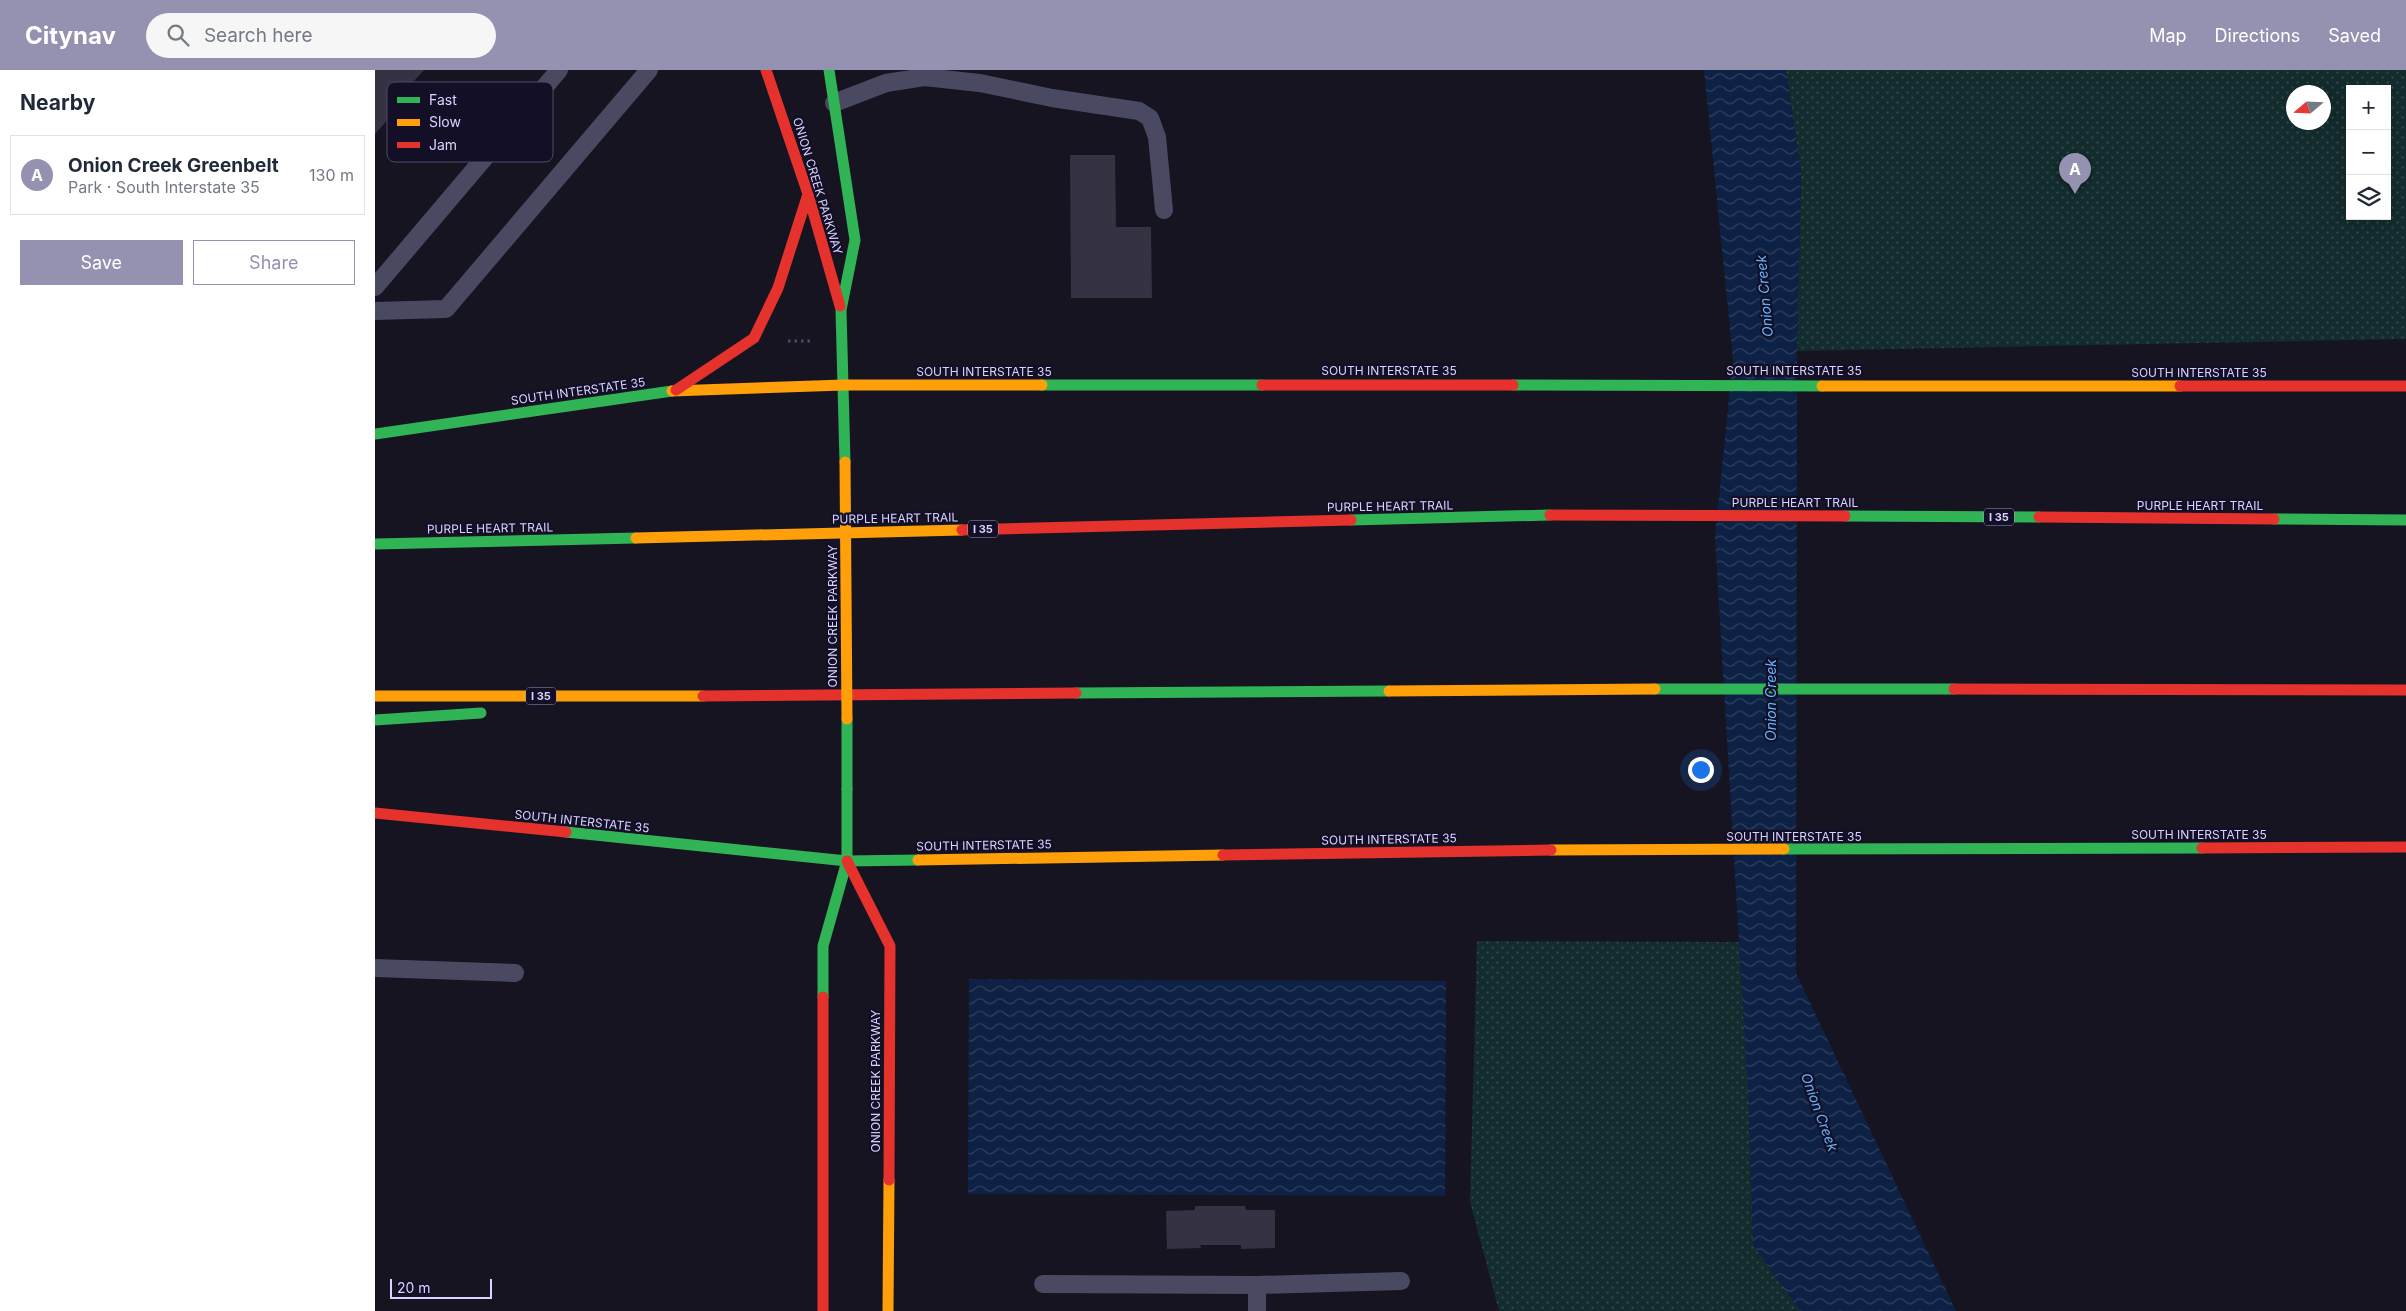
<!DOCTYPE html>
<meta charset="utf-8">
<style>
body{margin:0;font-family:Inter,sans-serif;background:#f6f6f7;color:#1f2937}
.controls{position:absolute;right:15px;top:15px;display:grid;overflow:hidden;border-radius:0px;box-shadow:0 5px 20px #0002}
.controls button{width:45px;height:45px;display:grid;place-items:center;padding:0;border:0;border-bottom:1px solid #e0e1e3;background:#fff;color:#1f2937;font:25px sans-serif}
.compass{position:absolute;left:1911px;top:15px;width:45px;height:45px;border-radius:50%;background:#fff;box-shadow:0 5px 20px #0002;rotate:251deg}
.scale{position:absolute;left:15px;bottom:12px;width:102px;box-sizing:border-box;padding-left:5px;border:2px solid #d9d4ff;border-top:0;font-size:14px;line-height:18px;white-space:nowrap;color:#d9d4ff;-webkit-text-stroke:4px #130f26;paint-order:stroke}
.you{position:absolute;left:1325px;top:699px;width:18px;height:18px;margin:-12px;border:4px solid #fff;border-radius:50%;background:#1a73e8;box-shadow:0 0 0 8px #1a73e833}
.badge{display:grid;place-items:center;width:32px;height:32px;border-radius:50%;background:#9591b1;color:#fff;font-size:16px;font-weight:700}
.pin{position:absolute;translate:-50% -41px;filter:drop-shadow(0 1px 2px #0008)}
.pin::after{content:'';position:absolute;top:26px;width:18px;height:15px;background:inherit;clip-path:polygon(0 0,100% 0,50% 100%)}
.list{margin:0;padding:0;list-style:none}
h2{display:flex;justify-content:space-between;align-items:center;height:65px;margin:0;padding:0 20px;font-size:21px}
h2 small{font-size:16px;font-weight:400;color:#747a83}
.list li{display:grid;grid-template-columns:32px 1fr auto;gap:15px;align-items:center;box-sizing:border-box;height:80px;margin:0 10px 10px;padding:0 10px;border:1px solid #e0e1e3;border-radius:0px}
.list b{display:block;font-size:19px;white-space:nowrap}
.list p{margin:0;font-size:16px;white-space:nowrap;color:#747a83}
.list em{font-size:16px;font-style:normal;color:#747a83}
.actions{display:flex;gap:10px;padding:15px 20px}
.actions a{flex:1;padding:11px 0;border:1px solid #9591b1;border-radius:0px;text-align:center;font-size:18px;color:#9591b1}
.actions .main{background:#9591b1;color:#fff}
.icon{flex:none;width:28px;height:28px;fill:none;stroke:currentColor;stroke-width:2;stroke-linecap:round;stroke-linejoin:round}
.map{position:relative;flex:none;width:2031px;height:1241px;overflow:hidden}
header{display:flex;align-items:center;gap:30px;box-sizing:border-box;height:70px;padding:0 25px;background:#9591b1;color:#fff}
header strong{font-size:24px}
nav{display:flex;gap:28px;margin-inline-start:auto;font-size:18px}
.search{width:350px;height:45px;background:#f6f6f7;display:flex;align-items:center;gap:12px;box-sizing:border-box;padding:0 18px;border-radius:28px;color:#747a83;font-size:19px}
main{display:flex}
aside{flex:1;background:#fff}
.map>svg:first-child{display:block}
.park{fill:url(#park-dots);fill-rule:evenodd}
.water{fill:url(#water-waves)}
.building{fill:#343243}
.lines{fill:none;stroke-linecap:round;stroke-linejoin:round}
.path{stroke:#44505f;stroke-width:3;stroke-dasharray:2.5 4;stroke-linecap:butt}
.lane{stroke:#4a4962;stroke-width:18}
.fast{stroke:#30b455;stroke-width:11}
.slow{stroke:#ff9f0a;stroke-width:11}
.jam{stroke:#e5322d;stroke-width:11}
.fast-bridge{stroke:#30b455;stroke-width:11}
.slow-bridge{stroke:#ff9f0a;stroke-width:11}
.labels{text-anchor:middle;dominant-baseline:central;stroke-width:4.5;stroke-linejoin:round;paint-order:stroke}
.shield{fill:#130f26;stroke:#9e99be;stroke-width:1}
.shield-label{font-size:11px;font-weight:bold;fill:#d9d4ff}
.street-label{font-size:12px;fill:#d9d4ff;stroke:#130f26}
.water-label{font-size:14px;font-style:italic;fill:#62b6ff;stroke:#130f26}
.key{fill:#130f26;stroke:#4e4a67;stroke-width:1}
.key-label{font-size:14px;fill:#d9d4ff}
</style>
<header>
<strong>Citynav</strong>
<div class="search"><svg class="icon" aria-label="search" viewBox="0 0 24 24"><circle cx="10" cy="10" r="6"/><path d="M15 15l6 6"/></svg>Search here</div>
<nav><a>Map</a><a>Directions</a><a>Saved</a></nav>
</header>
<main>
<aside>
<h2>Nearby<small></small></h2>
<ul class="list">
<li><span class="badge">A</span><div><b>Onion Creek Greenbelt</b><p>Park · South Interstate 35</p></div><em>130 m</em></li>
</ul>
<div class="actions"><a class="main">Save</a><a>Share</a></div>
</aside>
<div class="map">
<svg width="2031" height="1241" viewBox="0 0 2031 1241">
<defs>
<pattern id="park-dots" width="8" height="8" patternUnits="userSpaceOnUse" patternTransform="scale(1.25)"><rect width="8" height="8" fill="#132c2d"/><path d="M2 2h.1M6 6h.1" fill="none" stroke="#354a4c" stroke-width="1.8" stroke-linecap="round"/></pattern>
<pattern id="water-waves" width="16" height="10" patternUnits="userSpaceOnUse" patternTransform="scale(1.25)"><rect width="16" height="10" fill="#0d2144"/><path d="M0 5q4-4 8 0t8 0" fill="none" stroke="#304060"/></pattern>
</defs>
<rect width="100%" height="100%" fill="#161421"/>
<!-- park -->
<path class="park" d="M1411 0H2031V269L1422 281 1426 101ZM1975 19H2012V146H1975ZM1918 22H1948V52H1918Z
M1102 871 1373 872 1466 1241H1124L1095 1132Z"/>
<!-- water -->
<path class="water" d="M1329 0H1411L1426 101 1422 282 1421 903 1581 1241H1425L1378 1175 1373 1024 1340 467 1358 289Z
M594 909 1071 911 1070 1126 593 1124Z"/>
<!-- building -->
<path class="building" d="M0 0H49L21 31 26 35 0 64Z
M695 85H740L741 157H776L777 228H696Z
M820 1136H870L871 1140H900V1178L866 1179V1175H825L826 1178 792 1179 791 1141 820 1140Z"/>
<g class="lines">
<!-- path -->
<path class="path" d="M413 271H436"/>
<!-- lane -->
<path class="lane" d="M459 33 511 13 549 7 605 13 677 28 764 41 775 48 782 67 789 140
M0 217 184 0
M0 241 71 239 274 0
M0 898 140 903
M668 1214 882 1215 1026 1211
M882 1241V1215"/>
<!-- fast -->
<path class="fast" d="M454 0 480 170 466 240 470 392
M667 315H887
M1138 315 1447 316
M0 364 297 321
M1470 446 1664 447
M1899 449 2031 450
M976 450 1175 445
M0 474 261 468
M1280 619H1579
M701 623 1014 621
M0 650 106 643
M191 762 472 791 543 790
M1409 779 1827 778
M448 927V876L472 791V719"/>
<!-- slow -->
<path class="slow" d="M1447 316H1805
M297 321 469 315H667
M261 468 587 460
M1014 621 1280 619
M0 626H328
M1176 780 1409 779
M543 790 848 785
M513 1241 514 1110"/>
<!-- jam -->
<path class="jam" d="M391 0 433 124 465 236
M887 315H1138
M1805 316H2031
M301 320 379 268 403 218 433 124
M1175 445 1470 446
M1664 447 1899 449
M587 460 976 450
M1579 619 2031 620
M328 626 701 623
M0 743 191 762
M1827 778 2031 777
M848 785 1176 780
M472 791 515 876 514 1110
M448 927V1241"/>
<!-- fast-bridge -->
<path class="fast-bridge" d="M472 649V719"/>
<!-- slow-bridge -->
<path class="slow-bridge" d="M470 392 472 649"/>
</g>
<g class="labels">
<!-- shield labels -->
<g class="shield">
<rect x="1609" y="438.5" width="30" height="17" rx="4"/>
<rect x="593" y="450.5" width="30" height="17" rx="4"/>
<rect x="151" y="617.5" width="30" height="17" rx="4"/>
</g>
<g class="shield-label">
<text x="1624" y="447">I 35</text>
<text x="608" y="459">I 35</text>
<text x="166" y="626">I 35</text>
</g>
<!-- street labels -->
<g class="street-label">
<text transform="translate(443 116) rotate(73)">ONION CREEK PARKWAY</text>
<text x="1014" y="300">SOUTH INTERSTATE 35</text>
<text x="1419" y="300">SOUTH INTERSTATE 35</text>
<text x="609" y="301">SOUTH INTERSTATE 35</text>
<text x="1824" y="302">SOUTH INTERSTATE 35</text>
<text transform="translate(203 321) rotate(-8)">SOUTH INTERSTATE 35</text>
<text x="1420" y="432">PURPLE HEART TRAIL</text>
<text x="1825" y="435">PURPLE HEART TRAIL</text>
<text transform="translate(1015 436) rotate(-1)">PURPLE HEART TRAIL</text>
<text transform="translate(520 448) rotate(-1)">PURPLE HEART TRAIL</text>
<text transform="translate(115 458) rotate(-1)">PURPLE HEART TRAIL</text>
<text transform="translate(457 546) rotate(-90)">ONION CREEK PARKWAY</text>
<text transform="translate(207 751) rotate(6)">SOUTH INTERSTATE 35</text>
<text x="1824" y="764">SOUTH INTERSTATE 35</text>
<text x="1419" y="766">SOUTH INTERSTATE 35</text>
<text transform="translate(1014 769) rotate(-1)">SOUTH INTERSTATE 35</text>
<text transform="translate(609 775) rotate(-1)">SOUTH INTERSTATE 35</text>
<text transform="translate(500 1011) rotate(-90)">ONION CREEK PARKWAY</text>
</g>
<!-- water labels -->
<g class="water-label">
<text transform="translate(1389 226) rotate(-95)">Onion Creek</text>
<text transform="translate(1395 630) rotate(-90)">Onion Creek</text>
<text transform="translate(1445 1042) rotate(70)">Onion Creek</text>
</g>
</g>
<!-- legend -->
<rect x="12" y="12" width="166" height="80" rx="8" class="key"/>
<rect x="22" y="27" width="23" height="6" fill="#30b455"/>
<rect x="22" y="49" width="23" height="7" fill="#ff9f0a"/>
<rect x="22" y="72" width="23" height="6" fill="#e5322d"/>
<g class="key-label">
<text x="54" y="35">Fast</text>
<text x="54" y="57">Slow</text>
<text x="54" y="80">Jam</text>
</g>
</svg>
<div class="controls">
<button>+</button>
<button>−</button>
<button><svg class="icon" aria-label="layers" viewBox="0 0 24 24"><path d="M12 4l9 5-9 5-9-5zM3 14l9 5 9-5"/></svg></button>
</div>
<svg class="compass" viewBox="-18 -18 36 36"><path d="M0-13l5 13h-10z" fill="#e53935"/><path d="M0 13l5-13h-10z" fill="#747a83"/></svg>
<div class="scale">20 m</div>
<div class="you"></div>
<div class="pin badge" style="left:1700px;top:124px">A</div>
</div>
</main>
